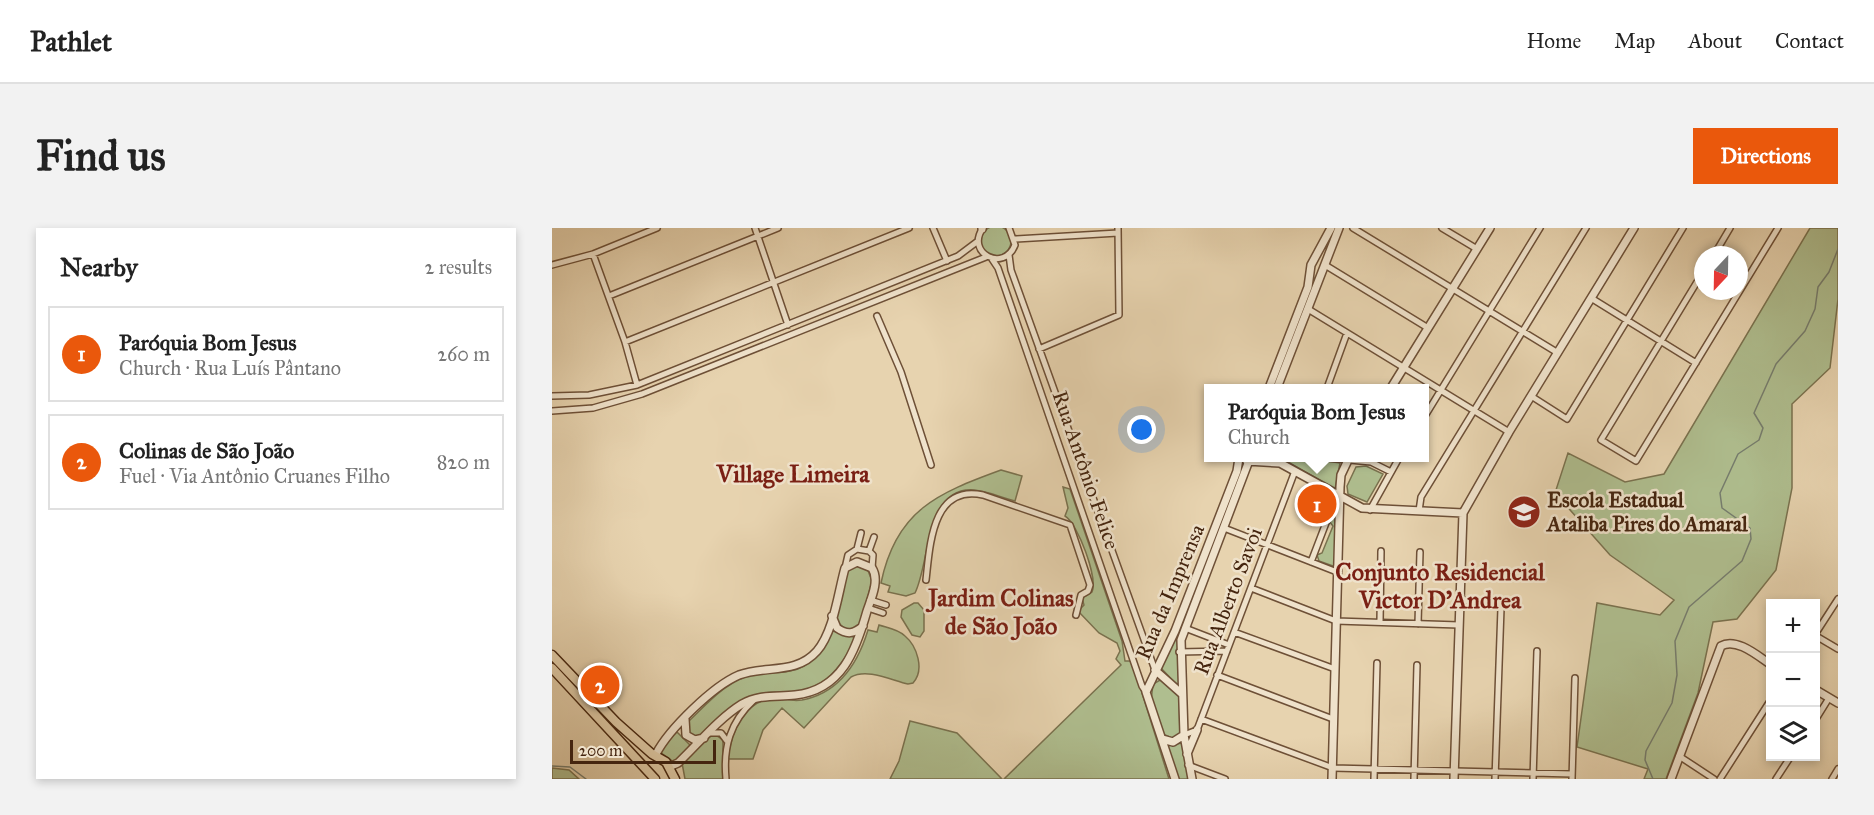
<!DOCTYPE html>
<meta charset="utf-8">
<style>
body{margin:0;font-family:"IM FELL Great Primer",serif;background:#f2f2f2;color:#222}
.controls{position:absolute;right:18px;bottom:18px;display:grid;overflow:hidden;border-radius:0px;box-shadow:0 3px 9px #0003}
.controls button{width:54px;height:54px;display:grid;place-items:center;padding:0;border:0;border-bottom:2px solid #e0e0e0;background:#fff;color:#222;font:30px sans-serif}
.compass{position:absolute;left:1142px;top:18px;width:54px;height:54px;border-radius:50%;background:#fff;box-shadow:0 3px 9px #0003;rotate:202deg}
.scale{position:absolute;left:18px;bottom:15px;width:146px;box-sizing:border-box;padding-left:6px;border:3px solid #45250f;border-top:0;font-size:16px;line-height:21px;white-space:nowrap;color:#45250f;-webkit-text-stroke:4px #efe2cb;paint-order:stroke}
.you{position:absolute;left:590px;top:202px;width:21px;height:21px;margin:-15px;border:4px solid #fff;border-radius:50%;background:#1a73e8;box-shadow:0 0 0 9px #1a73e833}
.badge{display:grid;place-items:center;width:39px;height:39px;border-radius:50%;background:#ea580c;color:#fff;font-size:20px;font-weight:700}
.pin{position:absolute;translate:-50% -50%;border:3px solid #fff;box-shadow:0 2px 6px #0006}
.popup{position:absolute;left:652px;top:156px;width:225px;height:78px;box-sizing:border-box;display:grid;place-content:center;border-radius:0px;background:#fff;filter:drop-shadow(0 2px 4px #0005);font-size:20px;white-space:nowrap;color:#767676}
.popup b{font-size:22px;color:#222}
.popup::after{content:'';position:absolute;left:50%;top:100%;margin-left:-12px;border:12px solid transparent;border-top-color:#fff}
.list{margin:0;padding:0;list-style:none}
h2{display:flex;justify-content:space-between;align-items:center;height:78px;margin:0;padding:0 24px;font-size:26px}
h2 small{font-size:20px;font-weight:400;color:#767676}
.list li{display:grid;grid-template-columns:39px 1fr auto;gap:18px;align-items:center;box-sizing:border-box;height:96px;margin:0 12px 12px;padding:0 12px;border:2px solid #e0e0e0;border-radius:0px}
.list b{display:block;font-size:22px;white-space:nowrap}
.list p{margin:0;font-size:20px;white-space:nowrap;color:#767676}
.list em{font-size:20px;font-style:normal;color:#767676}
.icon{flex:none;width:33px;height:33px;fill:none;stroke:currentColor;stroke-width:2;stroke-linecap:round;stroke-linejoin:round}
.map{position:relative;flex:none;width:1286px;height:551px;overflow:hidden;border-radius:0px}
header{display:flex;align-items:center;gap:36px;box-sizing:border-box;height:84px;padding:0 30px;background:#fff;border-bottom:2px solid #e0e0e0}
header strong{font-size:28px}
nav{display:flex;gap:33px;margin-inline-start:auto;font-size:21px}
.intro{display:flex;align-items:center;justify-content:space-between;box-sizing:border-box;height:144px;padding:0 36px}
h1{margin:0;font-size:42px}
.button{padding:15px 27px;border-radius:0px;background:#ea580c;color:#fff;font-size:21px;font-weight:700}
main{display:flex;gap:36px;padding:0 36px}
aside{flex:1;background:#fff;border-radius:0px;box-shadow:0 3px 9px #0003}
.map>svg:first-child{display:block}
.green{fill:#afbe8f;stroke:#7a724f;stroke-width:1.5}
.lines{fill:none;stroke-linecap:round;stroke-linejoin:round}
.stream{stroke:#767d6e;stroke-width:1.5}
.minor-casing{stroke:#6e5037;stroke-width:8}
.tertiary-casing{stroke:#6e5037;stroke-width:10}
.primary-casing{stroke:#45250f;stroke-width:11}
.minor{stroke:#efe2cb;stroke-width:5}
.tertiary{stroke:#efe2cb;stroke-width:7}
.primary{stroke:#e7d3af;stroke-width:8}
.labels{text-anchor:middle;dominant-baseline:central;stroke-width:5;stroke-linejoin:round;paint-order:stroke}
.street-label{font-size:21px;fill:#45250f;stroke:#efe2cb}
.poi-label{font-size:21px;font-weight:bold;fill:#45250f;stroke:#efe2cb;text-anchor:start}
.quarter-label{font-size:24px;font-weight:bold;fill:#7a1f14;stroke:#efe2cb}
</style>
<header>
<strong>Pathlet</strong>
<nav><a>Home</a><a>Map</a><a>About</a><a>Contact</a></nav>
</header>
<div class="intro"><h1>Find us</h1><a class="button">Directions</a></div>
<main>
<aside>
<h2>Nearby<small>2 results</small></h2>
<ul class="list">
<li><span class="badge">1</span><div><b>Paróquia Bom Jesus</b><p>Church · Rua Luís Pântano</p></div><em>260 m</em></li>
<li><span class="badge">2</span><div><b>Colinas de São João</b><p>Fuel · Via Antônio Cruanes Filho</p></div><em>820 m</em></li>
</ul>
</aside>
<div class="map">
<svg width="1286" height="551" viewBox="0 0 1286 551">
<rect width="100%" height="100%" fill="#e7d3af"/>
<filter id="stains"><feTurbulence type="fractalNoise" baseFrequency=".00333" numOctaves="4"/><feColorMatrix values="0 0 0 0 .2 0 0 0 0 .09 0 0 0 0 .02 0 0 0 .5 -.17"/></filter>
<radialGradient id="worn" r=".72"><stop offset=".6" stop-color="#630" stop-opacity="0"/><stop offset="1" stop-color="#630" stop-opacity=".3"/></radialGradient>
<!-- green -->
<path class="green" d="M429 13a15 15 0 1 1 30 0a15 15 0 1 1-30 0Z
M1258 0H1286V71L1278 140 1240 176V260L1224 342 1185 391 1161 394 1146 465 1114 551H1092L1096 541 1025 519 1045 375 1108 387 1122 372 1058 327 1003 265 1016 225 1073 254 1112 246Z
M729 230H757L788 235 783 261Z
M690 237 626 413 628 457 626 458 608 439 626 403Z
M814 238 831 246 815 274 796 266 795 258 804 239Z
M449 242 470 248 463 273C450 270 436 263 422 262 373 258 378 336 363 365L354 368 336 364 338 358 329 355C344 282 386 265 449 242Z
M511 259 518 261 570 413 573 433H580L617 551H452L569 437 564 431 568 423 565 415 547 405 526 383 532 377 530 370 540 364C546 350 526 296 513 288L516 280Z
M784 288 783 337 781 338 767 333 765 327 770 325 781 298 777 293Z
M305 337 315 340 320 353 309 395 305 399 295 402 284 393 293 347 296 342Z
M362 375H366L372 382V403L368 409 360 407 349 389 350 382Z
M327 397C336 400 346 401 353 408 365 418 373 442 361 455L356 456C339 452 315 440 299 449L252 500 230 480 211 502 201 531H176C179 504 191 473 222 470 237 469 235 474 250 472 287 465 306 435 316 402L325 404Z
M281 403 302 409 303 414C288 439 273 462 240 464 227 464 215 463 203 467 183 473 167 493 151 507L143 509 136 504V494C156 475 175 452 203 446 219 443 237 447 252 438 268 429 270 412 281 403Z
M610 451 627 466 628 508 622 511 611 506 599 473 601 456Z
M358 493 405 505 450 551H338L347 533Z
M125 504 139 518 122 534 105 522Z
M159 508H165L171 512V551H133L130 535Z
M631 515 638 551H625L615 517Z
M0 540 17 542 27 551H0Z"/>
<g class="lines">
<!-- stream -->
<path class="stream" d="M0 538 18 539 34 551
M1101 551 1093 532 1094 523 1120 475 1125 447 1123 413 1137 379 1190 333 1199 311 1198 300 1170 280 1168 265 1186 226 1207 212 1211 200 1202 185 1224 136 1253 103 1263 81 1266 59 1277 44 1286 21"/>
<!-- minor casing -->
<g class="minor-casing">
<path id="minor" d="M203 0 236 97
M381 0 395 33
M431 0C413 25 452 45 463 17L457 0
M801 0 1006 125
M890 0 925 21
M463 11 566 5
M41 26 73 114 85 157
M457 27 459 42 603 442
M1162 27 1178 0
M440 31 446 40 590 458 594 464
M0 37 41 26 105 0
M773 37 876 100
M1151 44 1049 212 1084 233 1226 0
M57 68 226 0
M1039 70 1144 135
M756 81 957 204
M325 88 349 144 379 237
M73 114 357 0
M487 121 567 87 566 0
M775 160 795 105
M0 168 37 167 85 157 406 28 426 13
M979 168 1015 191 1131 0
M0 183 41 180 90 166 434 29
M873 188 988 0
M776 230 819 234 839 244
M818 282 847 230
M867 283 869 269 1034 0
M672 300 785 344
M305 321 309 305
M317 323 322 309
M759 334 777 287
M293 340 296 327 305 321 317 323 321 327 320 340
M374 352C378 317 380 256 431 267L518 297 538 357 536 363 529 367 524 387
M699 360 784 393 907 397
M318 372 334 377
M907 372 943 374 949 380 943 551
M316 380 331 385
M828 394 829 323
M866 396 868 324
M633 400 677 417
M682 404 783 441
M1264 405 1286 371
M1264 408 1286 421
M627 424 675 423
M665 447 781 491
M649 491 781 540 1020 546
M1264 491 1277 470
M158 505H169L175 513
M632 507 645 502 743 243
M1127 528 1162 551
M636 537 673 551
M174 551C171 519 178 494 202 472
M822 551 825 435
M862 551 865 437
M981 551 985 423
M1020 551 1023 450
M1168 551 1218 473
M1224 551 1239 528
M1280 551 1286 541"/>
</g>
<!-- tertiary casing -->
<g class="tertiary-casing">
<path id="tertiary" d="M430 0V1
M717 160 756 59 759 37 779 0
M725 160 787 0
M839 160 938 0
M695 233 728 235 810 280 911 285
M280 388 285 400C295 407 302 406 311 398
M603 442 630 466
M1264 462 1286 475
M133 491 134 507 143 512 152 510
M610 511 621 514 632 507
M104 526C117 501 161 458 187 447 214 437 244 447 265 423 282 403 286 365 293 340L305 334 320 340C328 352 319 371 315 383 304 422 290 462 243 467 225 469 207 466 190 476 166 491 146 516 126 535L117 539
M635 526 645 502
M623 551 594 464 623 403 685 243 687 230
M640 551 632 507 629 412 698 230
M780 551 788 259 789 247 797 230
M902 551 911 285 957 204 1082 0
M1119 551 1169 418C1184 409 1206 428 1218 436"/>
</g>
<!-- primary casing -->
<g class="primary-casing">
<path id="primary" d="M0 427 64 494 100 526 114 534 123 551
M0 440 103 551"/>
</g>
<!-- minor -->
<use href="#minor" class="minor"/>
<!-- tertiary -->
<use href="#tertiary" class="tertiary"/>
<!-- primary -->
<use href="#primary" class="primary"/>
</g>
<!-- icons -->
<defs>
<g id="school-disc" transform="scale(1.725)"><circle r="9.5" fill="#8f2418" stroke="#efe2cb"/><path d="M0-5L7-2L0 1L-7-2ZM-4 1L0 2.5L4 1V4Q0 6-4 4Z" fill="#fff"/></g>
</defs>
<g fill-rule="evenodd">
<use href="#school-disc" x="972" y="284"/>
</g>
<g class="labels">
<!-- street labels -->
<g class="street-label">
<text transform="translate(534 242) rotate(71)">Rua Antônio Felice</text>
<text transform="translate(618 364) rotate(-67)">Rua da Imprensa</text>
<text transform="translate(676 373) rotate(-69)">Rua Alberto Savoi</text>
</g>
<!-- poi labels -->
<g class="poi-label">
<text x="995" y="272">Escola Estadual<tspan x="995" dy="24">Ataliba Pires do Amaral</tspan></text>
</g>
<!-- quarter labels -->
<g class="quarter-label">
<text x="241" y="246">Village Limeira</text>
<text x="888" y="344">Conjunto Residencial<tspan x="888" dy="28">Victor D'Andrea</tspan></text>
<text x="449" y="370">Jardim Colinas<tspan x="449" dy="28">de São João</tspan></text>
</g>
</g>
<rect width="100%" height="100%" filter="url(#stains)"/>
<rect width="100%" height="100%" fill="url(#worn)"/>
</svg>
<div class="controls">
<button>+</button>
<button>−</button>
<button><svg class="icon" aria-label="layers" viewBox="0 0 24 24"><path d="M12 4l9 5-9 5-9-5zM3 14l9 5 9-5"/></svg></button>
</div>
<svg class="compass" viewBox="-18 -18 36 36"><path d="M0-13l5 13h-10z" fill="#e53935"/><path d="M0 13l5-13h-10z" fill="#767676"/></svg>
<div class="scale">200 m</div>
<div class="you"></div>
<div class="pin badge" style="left:765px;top:276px">1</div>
<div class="popup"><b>Paróquia Bom Jesus</b>Church</div>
<div class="pin badge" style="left:48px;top:457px">2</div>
</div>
</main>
